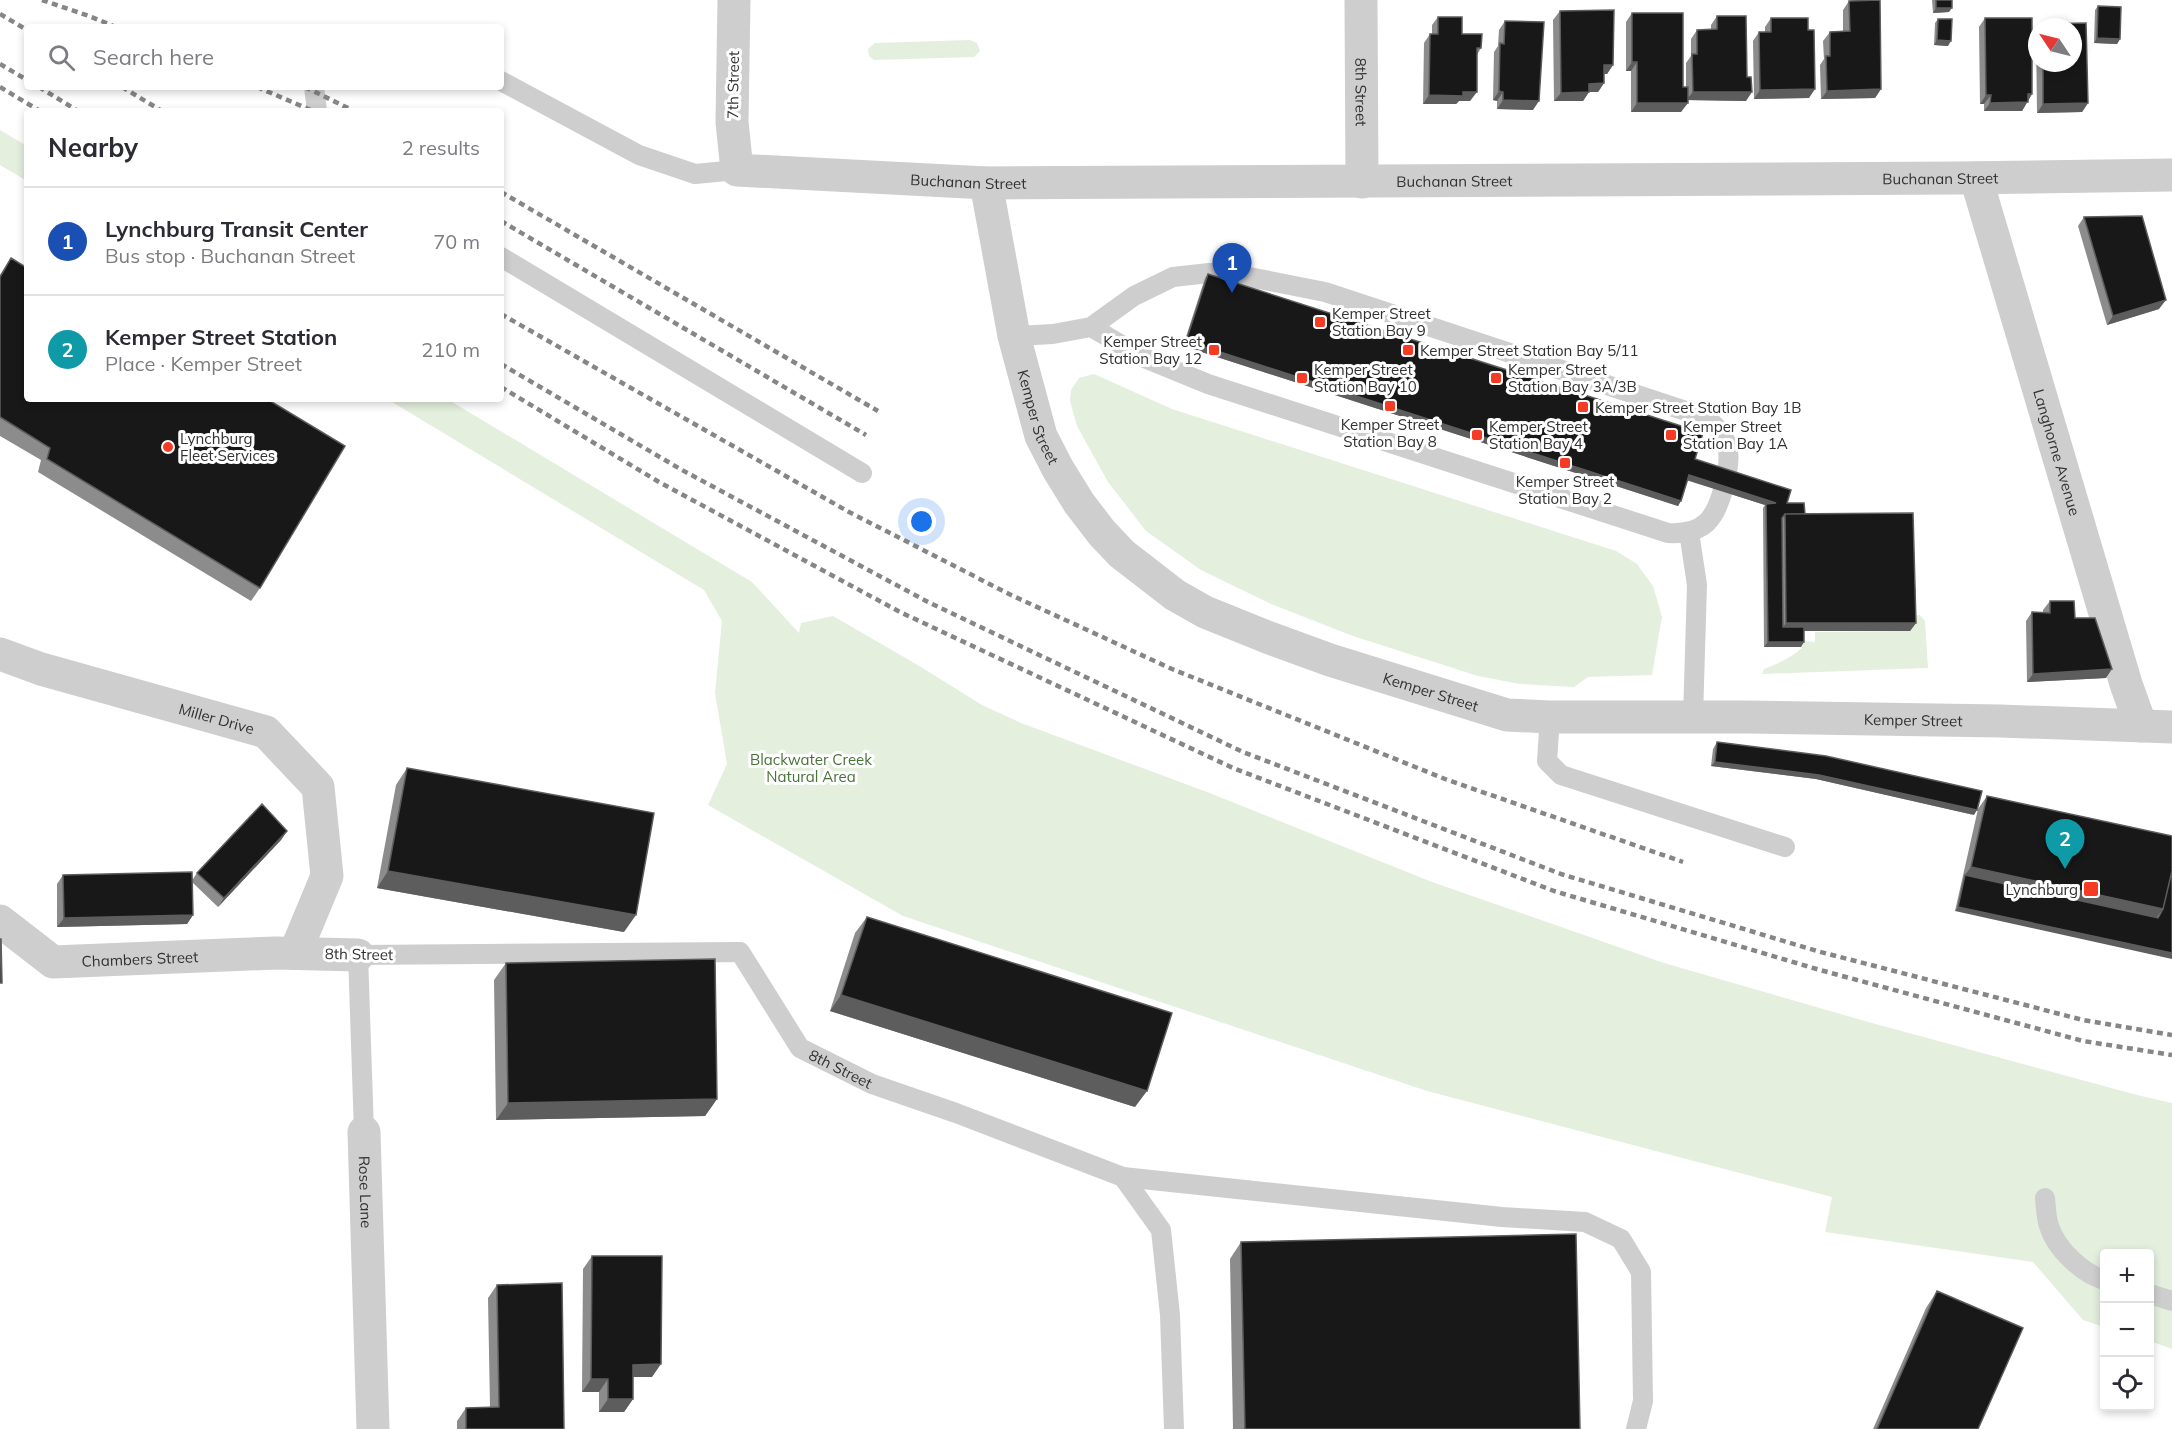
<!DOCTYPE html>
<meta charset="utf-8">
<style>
body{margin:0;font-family:Mulish,sans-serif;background:#f2f2f3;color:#2b2b33}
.controls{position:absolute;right:18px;bottom:18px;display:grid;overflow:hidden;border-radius:6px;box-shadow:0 3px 9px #0003}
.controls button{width:54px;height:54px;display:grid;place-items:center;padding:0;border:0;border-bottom:2px solid #e1e1e2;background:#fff;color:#2b2b33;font:30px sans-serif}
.compass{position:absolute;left:2028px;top:18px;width:54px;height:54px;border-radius:50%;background:#fff;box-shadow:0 3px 9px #0003;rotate:305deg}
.you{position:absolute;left:922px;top:522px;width:21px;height:21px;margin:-15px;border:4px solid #fff;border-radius:50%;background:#1a73e8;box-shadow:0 0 0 9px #1a73e833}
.badge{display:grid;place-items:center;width:39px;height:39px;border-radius:50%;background:#f63b25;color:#fff;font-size:20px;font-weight:700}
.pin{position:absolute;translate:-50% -50px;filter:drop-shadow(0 2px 3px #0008)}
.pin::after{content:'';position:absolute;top:32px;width:21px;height:18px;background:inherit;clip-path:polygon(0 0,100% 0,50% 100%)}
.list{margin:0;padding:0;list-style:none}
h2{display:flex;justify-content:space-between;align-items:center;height:78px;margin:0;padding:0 24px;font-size:26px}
h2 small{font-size:20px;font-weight:400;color:#7c7c81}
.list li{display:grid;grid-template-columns:39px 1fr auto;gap:18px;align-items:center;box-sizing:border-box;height:108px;padding:0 24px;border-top:2px solid #e1e1e2}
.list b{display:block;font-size:22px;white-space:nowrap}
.list p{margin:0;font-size:20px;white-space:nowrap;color:#7c7c81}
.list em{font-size:20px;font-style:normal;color:#7c7c81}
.icon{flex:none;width:33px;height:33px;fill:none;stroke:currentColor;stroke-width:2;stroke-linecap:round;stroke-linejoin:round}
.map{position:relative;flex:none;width:2172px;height:1429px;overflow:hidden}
.search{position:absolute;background:#fff;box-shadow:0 3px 9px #0003;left:24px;top:24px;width:480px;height:66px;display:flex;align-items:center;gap:15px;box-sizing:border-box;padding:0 21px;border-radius:6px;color:#7c7c81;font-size:22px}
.panel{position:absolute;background:#fff;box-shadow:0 3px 9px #0003;left:24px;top:108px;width:480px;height:294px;border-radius:6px}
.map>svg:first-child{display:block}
.green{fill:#e4efde}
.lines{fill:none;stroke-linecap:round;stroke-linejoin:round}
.service{stroke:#cecece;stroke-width:20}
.minor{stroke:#cecece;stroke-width:33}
.rail{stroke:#868686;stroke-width:4.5;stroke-dasharray:6 4.5;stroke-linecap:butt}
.wall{fill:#8c8c8c}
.shaded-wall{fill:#5d5d5d}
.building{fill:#181818;stroke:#5d5d5d;stroke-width:1.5}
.poi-dot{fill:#f63b25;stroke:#fff;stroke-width:2}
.labels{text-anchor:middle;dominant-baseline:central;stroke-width:6;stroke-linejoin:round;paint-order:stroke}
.street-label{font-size:15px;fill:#313131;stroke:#fff}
.poi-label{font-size:15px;fill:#313131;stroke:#fff;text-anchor:start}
.park-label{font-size:15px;fill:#497239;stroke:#fff}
</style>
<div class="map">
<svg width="2172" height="1429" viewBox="0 0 2172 1429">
<rect width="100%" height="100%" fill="#fff"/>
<!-- green -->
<path class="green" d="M970 40 977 43 980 51 974 57 874 60 869 56 868 49 875 43Z
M0 130 27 146V181L0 165Z
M1094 374 1172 409 1616 551 1637 564 1653 586 1662 617 1652 675 1588 677 1574 687 1520 684 1478 676 1353 636 1271 604 1201 570 1146 531 1108 482 1077 426 1070 401 1071 390 1079 378Z
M387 399H447L752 582 799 633 801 623 833 616 921 667 982 705 1021 723 1207 792 1432 882 1664 963 1872 1023 2137 1095 2172 1103V1349L2150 1341V1254H2104V1327L2083 1320 2033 1262 1825 1232 1832 1197 1427 1091 903 916 708 805 727 764 715 693 722 621 704 590Z
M1920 615 1925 621 1928 668 1762 674 1764 669C1779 663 1791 658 1802 648L1803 641 1815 642V632L1909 631V616Z"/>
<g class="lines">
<!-- service -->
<g class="service">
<path d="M501 81 639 155 695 174 737 170"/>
<path d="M314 87 317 111"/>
<path d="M501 257 862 473"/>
<path d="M1014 336 1053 334 1091 327 1134 296 1173 277 1209 273 1244 276 1325 292 1704 417C1732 436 1732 456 1724 486 1716 518 1705 535 1668 533L1208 384 1142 357 1091 327"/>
<path d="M1689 532 1697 585 1693 717"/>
<path d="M1550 717 1547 761 1561 775 1785 847"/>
<path id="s1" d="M364 1132 358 955 740 952 800 1048 872 1084 956 1113 1123 1177 1161 1230 1170 1315 1174 1429"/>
<path d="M1123 1177 1502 1217 1585 1222 1621 1239 1641 1272 1643 1401 1636 1429"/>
<path d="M2045 1198C2046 1207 2046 1217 2049 1226 2056 1249 2082 1273 2104 1280"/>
<path d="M2150 1294 2172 1301"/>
</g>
<!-- minor -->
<g class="minor">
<path id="s2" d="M734 0 732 122 737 170 986 183 1957 178 2172 175"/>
<path id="s3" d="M1361 0 1362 182"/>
<path id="s4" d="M1976 178 2126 684 2141 726"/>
<path id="s5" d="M986 183 1014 336 1041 436 1058 469 1079 503 1102 533 1122 554 1175 595 1205 612 1267 637 1330 660 1507 715 1550 717H1747L2000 721 2172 727"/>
<path id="s6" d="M0 654 41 669 266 732 318 787 327 876 295 953"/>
<path id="s7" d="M0 921 53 962 276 953 358 955"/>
<path id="s8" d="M364 1132 373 1429"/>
</g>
<!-- rail -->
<path class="rail" d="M42 0 89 16 116 27
M0 14 27 30
M0 64 27 80
M0 87 40 111
M39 87 78 111
M122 87 162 111
M257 87 313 111
M305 87 354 111
M501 192 878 411
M501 221 866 435
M501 314 849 512 1011 595 1172 669 1445 779 1683 862
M501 364 682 470 928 602 1243 752 1561 874 1817 951 2083 1020 2172 1035
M501 387 659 482 900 612 1233 768 1554 891 1820 970 2083 1041 2172 1055"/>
</g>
<!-- wall -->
<path class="wall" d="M1932 0H1952L1949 12 1933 13Z
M1849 1 1881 89 1875 98 1821 99 1820 65 1824 59 1823 41 1830 32 1843 31V10Z
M2098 6 2120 39 2117 44 2094 43 2095 10Z
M1560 11 1613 65 1607 74H1604V83L1598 92H1589L1583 101H1554L1553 20Z
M1632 13 1683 87H1686V63L1691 56V39L1697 30H1711V25L1717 16 1746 101 1688 100 1681 112H1631V71H1626V22Z
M1438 17 1481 48 1477 55 1470 101H1459L1456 104H1423L1424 43 1430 34H1432V25Z
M1771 18 1809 98 1754 99 1753 41 1759 32H1765V27Z
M1985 18 2032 94 2022 111H1984V104H1980L1979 27Z
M1938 19 1948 46 1934 45 1935 23Z
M1505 21 1533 110 1497 109V101L1493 100 1494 52 1498 46 1499 30Z
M2086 23 2088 103 2082 112 2037 113 2036 33 2037 32V63H2073V27H2040L2042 24Z
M2084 217 2159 309 2107 325 2078 226Z
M11 258 260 588 251 601 38 472 41 460 0 436V275Z
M1208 274 1695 459 1787 503 1805 514 1916 623 1910 631H1804L1801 647H1764L1763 508 1765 505 1688 480 1678 506 1183 346 1205 278Z
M2050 601 2075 618 2106 678 2027 682 2026 621 2032 612 2043 613V610Z
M1717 742 1974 815 1816 779 1711 766 1713 749Z
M407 768 624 932 377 888 396 785Z
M1987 796 2172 836 1955 911 1978 809Z
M287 831 281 840 218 907 193 883V915L187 924 57 927V884L63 875 193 879 197 873Z
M867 917 1135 1107 830 1011 855 933Z
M506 963 717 1099 705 1116 496 1120 494 980Z
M1241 1242 1580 1429H1233L1230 1259Z
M592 1256 652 1377H633V1399L624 1412H599V1392H582L583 1269Z
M497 1285 564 1429H457V1421L466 1408 490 1407 488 1298Z
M1937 1291 1978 1429H1873L1926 1308Z"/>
<!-- shaded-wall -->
<path class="shaded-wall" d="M1936 8H1952L1949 12 1933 13Z
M2097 38 2120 39 2117 44 2094 43Z
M1937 40 1951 41 1948 46 1934 45Z
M1632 62H1637L1631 71H1626Z
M1604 65H1613L1607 74H1598Z
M1604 83 1598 92H1589L1583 101H1554L1561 93 1589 84Z
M1815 89 1809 98 1754 99 1760 90Z
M1881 89 1875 98 1821 99 1827 91Z
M1499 91 1503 92 1497 101 1493 100Z
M1463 92H1477L1470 101H1459L1456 104H1423L1429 95Z
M1693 92H1752L1746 101 1686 100Z
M2028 94H2032L2022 111H1984L1990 103Z
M1986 95H1991L1984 104H1980Z
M1503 100 1539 101 1533 110 1497 109Z
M1637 103H1688L1681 112H1631Z
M2088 103 2082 112 2037 113 2043 104Z
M2166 300 2159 309 2107 325 2113 316Z
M1186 341 1681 501 1678 506 1183 346Z
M1689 475 1776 503 1766 504 1765 505 1686 480Z
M1786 623H1916L1910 631H1780Z
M1768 642H1804L1801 647H1764Z
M2112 669 2106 678 2027 682 2033 674Z
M1715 762 1819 775 1977 810 1974 815 1816 779 1711 766Z
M287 831 281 840 218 907 224 898Z
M1971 867 2163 909 2154 922 1965 875Z
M388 871 636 915 624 932 377 888Z
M1958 907 2172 953V959L1955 911Z
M193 915 187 924 57 927 64 918Z
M841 995 1147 1091 1135 1107 830 1011Z
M717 1099 705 1116 496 1120 508 1103Z
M661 1364 652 1377H624L633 1365Z
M591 1379H608L599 1392H582Z
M608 1399H633L624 1412H599Z"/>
<!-- building -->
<path class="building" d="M1880 0 1881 89 1827 91 1826 56H1830V32L1850 31 1849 1Z
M1936 0H1952V8H1936Z
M2098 6 2121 7 2120 39 2097 38Z
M1614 10 1613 65H1604V83L1589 84V92L1561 93 1560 11Z
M1632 13H1683V87H1688V103H1637V62H1632Z
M1717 16H1746L1747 77H1751L1752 92H1693L1692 54H1697V30L1717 29Z
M1438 17H1462V34H1482L1481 48H1477V92H1463V96L1429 95 1430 34H1438Z
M1771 18H1808V30H1814L1815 89 1760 90 1759 32H1771Z
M1985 18H2032V94H2028V102L1990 103 1991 95H1986Z
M1938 19H1952L1951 41 1937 40Z
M1505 21 1544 22 1539 101 1503 100V92L1499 91 1500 43 1504 44Z
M2086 23 2088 103 2043 104V63H2073V27H2042V24Z
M2142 216 2166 300 2113 316 2084 217Z
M11 258 27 268V399H267L345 446 260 588 47 459 50 448 0 417V277Z
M1208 274 1703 433 1695 459 1791 490 1787 503H1804L1805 514H1785L1782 518 1783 627H1804V642H1768L1766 504 1776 503 1689 475 1681 501 1186 341Z
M1913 513 1916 623H1786L1785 514Z
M2050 601H2074L2075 618H2095L2112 669 2033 674 2032 612 2050 613Z
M1717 742 1826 756 1982 791 1977 810 1819 775 1715 762Z
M407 768 654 813 636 915 388 871Z
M1987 796 2172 836V871L2163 909 1971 867Z
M262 804 287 831 224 898 197 873Z
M2172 871V953L1958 907 1965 875 2158 918 2163 909Z
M192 872 193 915 64 918 63 875Z
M867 917 1172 1013 1147 1091 841 995Z
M0 939H1L2 983H0Z
M715 959 717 1099 508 1103 506 963Z
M1576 1234 1580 1429H1245L1241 1242Z
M592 1256H662L661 1364 633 1365V1399H608V1379H591Z
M562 1283 564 1429H466V1408L499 1407 497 1285Z
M1937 1291 2023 1328 1978 1429H1877Z"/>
<!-- markers -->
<g class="poi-dot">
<rect x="1314" y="316" width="12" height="12" rx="3"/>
<rect x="1208" y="344" width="12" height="12" rx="3"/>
<rect x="1402" y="344" width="12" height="12" rx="3"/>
<rect x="1296" y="372" width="12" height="12" rx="3"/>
<rect x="1490" y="372" width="12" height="12" rx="3"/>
<rect x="1384" y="400" width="12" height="12" rx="3"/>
<rect x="1577" y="401" width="12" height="12" rx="3"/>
<rect x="1471" y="429" width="12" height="12" rx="3"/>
<rect x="1665" y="429" width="12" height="12" rx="3"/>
<circle cx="168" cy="447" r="6"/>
<rect x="1559" y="457" width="12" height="12" rx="3"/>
<rect x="2083" y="881" width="16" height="16" rx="3"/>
</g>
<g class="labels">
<!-- street labels -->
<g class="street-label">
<text transform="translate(733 85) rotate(-89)">7th Street</text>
<text stroke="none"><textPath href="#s3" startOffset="92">8th Street</textPath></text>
<text stroke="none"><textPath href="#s2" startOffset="1374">Buchanan Street</textPath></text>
<text stroke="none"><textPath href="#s2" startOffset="402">Buchanan Street</textPath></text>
<text stroke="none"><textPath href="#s2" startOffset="888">Buchanan Street</textPath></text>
<text stroke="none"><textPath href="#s5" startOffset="240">Kemper Street</textPath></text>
<text stroke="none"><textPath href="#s4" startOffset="286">Langhorne Avenue</textPath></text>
<text stroke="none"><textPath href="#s5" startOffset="744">Kemper Street</textPath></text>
<text stroke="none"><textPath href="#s6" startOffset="226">Miller Drive</textPath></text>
<text stroke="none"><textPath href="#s5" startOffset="1230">Kemper Street</textPath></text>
<text transform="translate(359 954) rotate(1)">8th Street</text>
<text stroke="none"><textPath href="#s7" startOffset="154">Chambers Street</textPath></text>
<text stroke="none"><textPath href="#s1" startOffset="718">8th Street</textPath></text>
<text stroke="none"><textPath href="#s8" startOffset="60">Rose Lane</textPath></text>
</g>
<!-- poi labels -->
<g class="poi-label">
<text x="1332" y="313">Kemper Street<tspan x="1332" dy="17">Station Bay 9</tspan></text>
<text x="1202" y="341" text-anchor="end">Kemper Street<tspan x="1202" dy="17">Station Bay 12</tspan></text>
<text x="1420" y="350">Kemper Street Station Bay 5/11</text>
<text x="1314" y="369">Kemper Street<tspan x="1314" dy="17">Station Bay 10</tspan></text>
<text x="1508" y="369">Kemper Street<tspan x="1508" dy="17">Station Bay 3A/3B</tspan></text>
<text x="1595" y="407">Kemper Street Station Bay 1B</text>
<text x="1390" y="424" text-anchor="middle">Kemper Street<tspan x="1390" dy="17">Station Bay 8</tspan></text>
<text x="1489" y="426">Kemper Street<tspan x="1489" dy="17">Station Bay 4</tspan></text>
<text x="1683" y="426">Kemper Street<tspan x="1683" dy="17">Station Bay 1A</tspan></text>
<text x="180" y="438">Lynchburg<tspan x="180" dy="17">Fleet Services</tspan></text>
<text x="1565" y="481" text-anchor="middle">Kemper Street<tspan x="1565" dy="17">Station Bay 2</tspan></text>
<text x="2078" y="889" text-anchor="end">Lynchburg</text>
</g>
<!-- park labels -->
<g class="park-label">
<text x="811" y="759">Blackwater Creek<tspan x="811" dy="17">Natural Area</tspan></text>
</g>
</g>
</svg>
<div class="controls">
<button>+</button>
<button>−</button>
<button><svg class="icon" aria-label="locate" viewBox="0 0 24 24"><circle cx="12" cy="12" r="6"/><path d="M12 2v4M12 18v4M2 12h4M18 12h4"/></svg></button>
</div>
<svg class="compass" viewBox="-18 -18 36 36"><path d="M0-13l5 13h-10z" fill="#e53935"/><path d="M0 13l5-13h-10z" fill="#7c7c81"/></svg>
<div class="you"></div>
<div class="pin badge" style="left:1232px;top:293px;background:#1a4fb4">1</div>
<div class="pin badge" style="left:2065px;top:869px;background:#0f9aa8">2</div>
<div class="search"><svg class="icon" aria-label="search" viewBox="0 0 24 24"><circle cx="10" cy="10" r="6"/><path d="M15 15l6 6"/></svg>Search here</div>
<section class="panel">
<h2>Nearby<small>2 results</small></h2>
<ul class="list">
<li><span class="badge" style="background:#1a4fb4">1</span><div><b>Lynchburg Transit Center</b><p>Bus stop · Buchanan Street</p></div><em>70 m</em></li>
<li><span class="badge" style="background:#0f9aa8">2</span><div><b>Kemper Street Station</b><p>Place · Kemper Street</p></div><em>210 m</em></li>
</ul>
</section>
</div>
